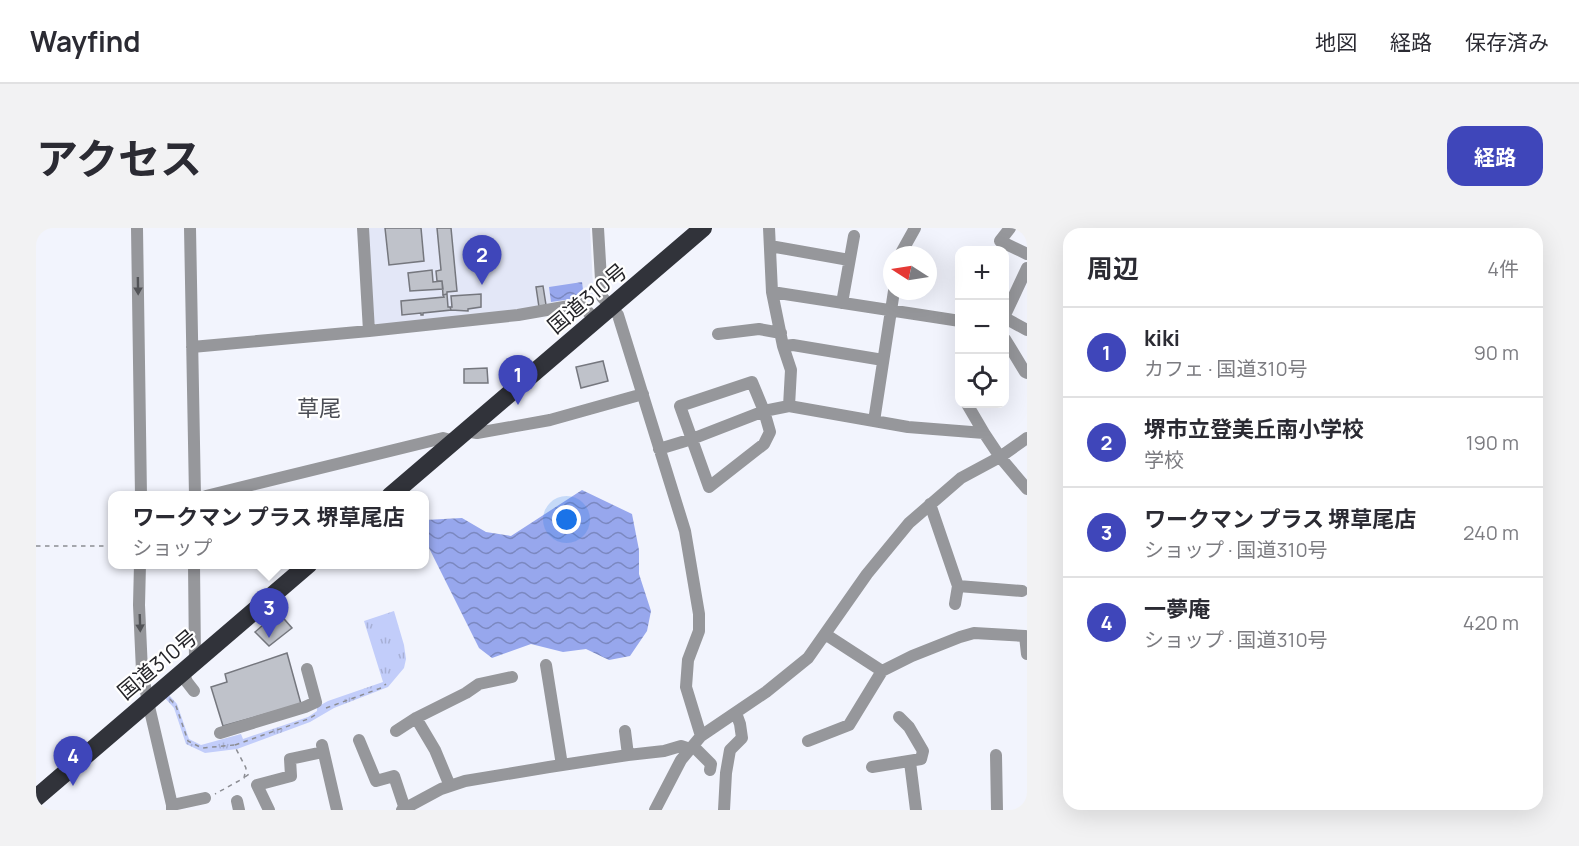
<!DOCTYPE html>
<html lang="ja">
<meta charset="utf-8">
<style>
body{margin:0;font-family:Manrope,"Noto Sans JP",sans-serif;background:#f2f2f3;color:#2b2b33}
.controls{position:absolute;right:18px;top:18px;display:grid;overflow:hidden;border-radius:12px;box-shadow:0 6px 24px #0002}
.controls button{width:54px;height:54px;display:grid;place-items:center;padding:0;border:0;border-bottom:2px solid #e1e1e2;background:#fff;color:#2b2b33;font:30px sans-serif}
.compass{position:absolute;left:847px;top:18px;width:54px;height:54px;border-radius:50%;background:#fff;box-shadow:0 6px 24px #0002;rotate:282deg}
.you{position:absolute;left:531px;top:292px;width:21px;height:21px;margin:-15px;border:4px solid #fff;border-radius:50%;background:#1a73e8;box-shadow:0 0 0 9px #1a73e833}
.badge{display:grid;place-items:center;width:39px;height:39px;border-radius:50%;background:#3f46ba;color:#fff;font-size:20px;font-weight:700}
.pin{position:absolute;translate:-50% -50px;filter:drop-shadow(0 2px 3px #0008)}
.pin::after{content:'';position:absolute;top:32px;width:21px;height:18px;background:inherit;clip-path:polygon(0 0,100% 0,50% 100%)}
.popup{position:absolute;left:72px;top:263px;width:321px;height:78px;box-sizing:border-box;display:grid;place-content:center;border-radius:12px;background:#fff;filter:drop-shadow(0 2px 4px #0005);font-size:20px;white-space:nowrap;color:#7c7c81}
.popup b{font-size:22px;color:#2b2b33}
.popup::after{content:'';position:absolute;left:50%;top:100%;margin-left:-12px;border:12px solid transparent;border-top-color:#fff}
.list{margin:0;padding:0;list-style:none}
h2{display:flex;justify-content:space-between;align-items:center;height:78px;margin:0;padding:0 24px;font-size:26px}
h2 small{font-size:20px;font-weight:400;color:#7c7c81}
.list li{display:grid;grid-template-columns:39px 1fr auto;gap:18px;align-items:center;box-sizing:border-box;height:90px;padding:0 24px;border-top:2px solid #e1e1e2}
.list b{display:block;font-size:22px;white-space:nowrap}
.list p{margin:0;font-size:20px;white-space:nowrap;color:#7c7c81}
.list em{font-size:20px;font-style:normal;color:#7c7c81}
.icon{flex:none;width:33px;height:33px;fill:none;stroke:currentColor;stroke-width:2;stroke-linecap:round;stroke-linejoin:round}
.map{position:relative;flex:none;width:991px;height:582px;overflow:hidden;border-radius:18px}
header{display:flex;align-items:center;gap:36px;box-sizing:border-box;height:84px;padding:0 30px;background:#fff;border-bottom:2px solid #e1e1e2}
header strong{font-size:28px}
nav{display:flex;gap:33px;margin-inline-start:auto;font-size:21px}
.intro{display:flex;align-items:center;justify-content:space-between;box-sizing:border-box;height:144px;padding:0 36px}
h1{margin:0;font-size:42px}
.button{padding:15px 27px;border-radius:18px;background:#3f46ba;color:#fff;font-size:21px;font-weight:700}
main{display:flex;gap:36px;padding:0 36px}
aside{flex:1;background:#fff;border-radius:18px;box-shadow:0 6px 24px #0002}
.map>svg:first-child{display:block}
.built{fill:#e3e7f7}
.grass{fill:url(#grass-tufts)}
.water{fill:url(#water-waves)}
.building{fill:#bfc2ca;stroke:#75777e;stroke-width:1.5}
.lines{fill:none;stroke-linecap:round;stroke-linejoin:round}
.path{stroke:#8c8d93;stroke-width:1.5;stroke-dasharray:4.5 4.5;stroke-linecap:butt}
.minor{stroke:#96979b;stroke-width:12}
.highway{stroke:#31333a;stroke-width:18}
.oneway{fill:#525357}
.labels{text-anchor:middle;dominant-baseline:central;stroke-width:4.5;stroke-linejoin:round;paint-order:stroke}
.street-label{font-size:21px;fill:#252529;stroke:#fff}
.neighbourhood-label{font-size:22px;fill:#4b4d54;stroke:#fff}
</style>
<header>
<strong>Wayfind</strong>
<nav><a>地図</a><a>経路</a><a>保存済み</a></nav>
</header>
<div class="intro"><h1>アクセス</h1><a class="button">経路</a></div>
<main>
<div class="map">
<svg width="991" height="582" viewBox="0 0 991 582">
<defs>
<pattern id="grass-tufts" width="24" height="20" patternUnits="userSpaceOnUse" patternTransform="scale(1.5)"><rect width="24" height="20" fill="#c2cdfa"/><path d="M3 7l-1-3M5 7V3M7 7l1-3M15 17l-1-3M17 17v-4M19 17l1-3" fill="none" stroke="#a7b0d6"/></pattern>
<pattern id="water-waves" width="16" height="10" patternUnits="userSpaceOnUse" patternTransform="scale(1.5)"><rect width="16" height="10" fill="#97a7ed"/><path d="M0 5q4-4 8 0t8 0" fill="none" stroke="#7b88c0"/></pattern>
</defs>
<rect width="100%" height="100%" fill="#f2f4fd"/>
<!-- built -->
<path class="built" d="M331 0H554L558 77 553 81 451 86 340 97 337 93Z"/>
<!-- grass -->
<path class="grass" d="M358 383 368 417 370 431 368 440 352 459 298 480 274 494 201 521 169 525 150 516 138 480 129 470 133 467 141 476 153 511 165 517 205 506 207 511 272 489 281 483V479L292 473 347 454 328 393Z"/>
<!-- water -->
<path class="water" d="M546 54 548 69 515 74 513 59Z
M546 262 596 286 603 322V346L615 383 611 403 594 428 573 432 550 421 527 424 495 416 456 430 443 420 391 316 389 311V292L426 290 450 304 475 308Z"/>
<!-- building -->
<path class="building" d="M349 0H385L388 33 353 37Z
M401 0H415L421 63 411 64V66L407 67 406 53H401L400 43 405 42Z
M396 42 397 54 406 53 407 61 374 63 372 45Z
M507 58 510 77 503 79 500 59Z
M411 66 412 79H414L415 82 387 85V87H385V85L366 87 365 73 408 69 407 67Z
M445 66V79L432 81V83L415 82 414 79H416L415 68Z
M567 133 572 153 545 160 540 139Z
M451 140 452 155H428V141Z
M242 384 256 400 233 418 219 404Z
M251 425 265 476 187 498 175 459 191 454 189 446Z"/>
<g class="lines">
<!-- path -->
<path class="path" d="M0 318H77
M134 471 140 478 152 513 166 520 198 517 210 540 208 550 179 566
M290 480 345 460 350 456
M199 517 272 491 281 486
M209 549 213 546 216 547"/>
<!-- minor -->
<path class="minor" d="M101 0 105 268
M154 0 159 268
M327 0 333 103 482 87 545 76 559 92
M562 0 566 69 582 87 649 303 663 386V403L652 432 650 459 665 508
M733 0 736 64 747 118 755 142 753 178
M974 0 964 13 991 26
M734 18 813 32
M864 27 879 0
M736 64 924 93
M806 75 818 8
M969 87 991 40
M969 90 991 102
M682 106 723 101 745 105
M969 111 989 144 991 145
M747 118 757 117 847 132
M156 119 333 103
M716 154 728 183 734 204 728 216 673 259 644 178Z
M931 176 948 205
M838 193 858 63
M429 203 441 205 514 192 607 166
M623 221 656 211 728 183 753 178 872 199 948 205 964 229 991 261
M170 268 407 210 418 213
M894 276 922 358 919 376
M104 336 103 377 106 443 112 474 136 577V582
M158 336 159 433
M922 358 986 363
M789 406 846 443
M510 437 526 537
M147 444 151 454 158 463
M380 490 399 522 414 558
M360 503 380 490 430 465 443 456 476 449
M589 503 592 527
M184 505 269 479 280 474 271 441
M323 512 340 553 358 548 369 581
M772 513 813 497 846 443 876 428 924 409 938 405 989 408 991 426
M286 517 301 582
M657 518 675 536 674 542
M960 527 961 582
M874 534 880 582
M836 539 885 531 887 523 873 499 863 489
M201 573 203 582
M136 577 169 570
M233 582 221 557 255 548 254 531 287 524
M366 582 405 561 429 553 513 539 592 527 628 523 645 518 654 521
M619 582 645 532 665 508 730 464 772 430 831 346 873 295 925 250 964 229 991 210
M688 582 690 545 694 522 706 510 704 496 700 485"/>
<!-- highway -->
<path class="highway" d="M354 268 667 0
M0 570 273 336"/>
</g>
<!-- one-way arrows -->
<defs><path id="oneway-solid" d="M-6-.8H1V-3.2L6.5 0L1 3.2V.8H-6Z" transform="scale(1.5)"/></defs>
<g class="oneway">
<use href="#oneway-solid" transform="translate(102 58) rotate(89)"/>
<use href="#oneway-solid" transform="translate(104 395) rotate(88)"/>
</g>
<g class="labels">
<!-- street labels -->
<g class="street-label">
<text transform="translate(551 70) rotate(-40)">国道310号</text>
<text transform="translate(121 436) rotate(-40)">国道310号</text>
</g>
<!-- neighbourhood labels -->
<g class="neighbourhood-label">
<text x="283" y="180">草尾</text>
</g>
</g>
</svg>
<div class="controls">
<button>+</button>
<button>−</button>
<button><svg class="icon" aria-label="locate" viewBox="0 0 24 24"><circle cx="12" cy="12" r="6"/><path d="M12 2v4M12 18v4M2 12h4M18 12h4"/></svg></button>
</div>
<svg class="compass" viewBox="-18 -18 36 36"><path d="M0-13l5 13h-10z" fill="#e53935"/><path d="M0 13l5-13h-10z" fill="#7c7c81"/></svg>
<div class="you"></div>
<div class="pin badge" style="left:482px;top:177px">1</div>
<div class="pin badge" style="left:446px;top:57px">2</div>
<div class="pin badge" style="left:233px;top:410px">3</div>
<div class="popup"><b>ワークマン プラス 堺草尾店</b>ショップ</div>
<div class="pin badge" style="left:37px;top:558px">4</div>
</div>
<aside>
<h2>周辺<small>4件</small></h2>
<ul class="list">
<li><span class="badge">1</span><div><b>kiki</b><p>カフェ · 国道310号</p></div><em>90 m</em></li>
<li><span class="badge">2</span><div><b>堺市立登美丘南小学校</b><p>学校</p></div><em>190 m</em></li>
<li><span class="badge">3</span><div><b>ワークマン プラス 堺草尾店</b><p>ショップ · 国道310号</p></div><em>240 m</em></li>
<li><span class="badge">4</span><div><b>一夢庵</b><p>ショップ · 国道310号</p></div><em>420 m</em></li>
</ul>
</aside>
</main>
